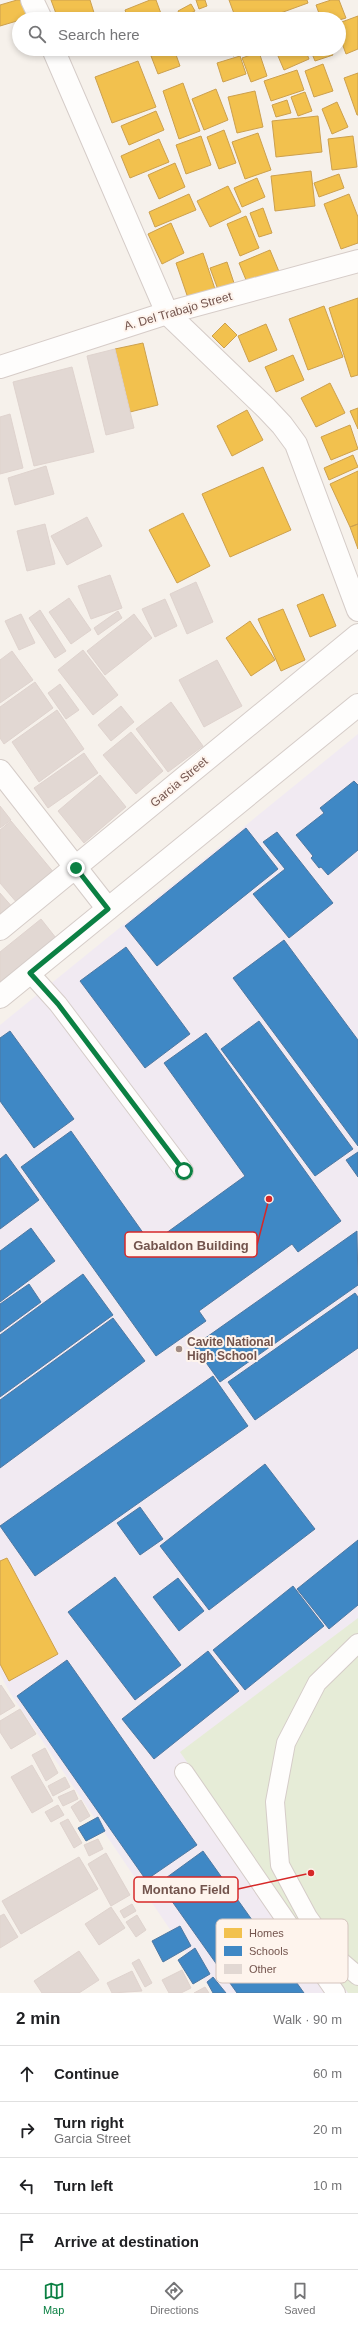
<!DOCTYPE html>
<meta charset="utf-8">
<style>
body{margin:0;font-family:Helvetica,sans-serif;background:#f2f2f2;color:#202124}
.stop{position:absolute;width:12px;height:12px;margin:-9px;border:3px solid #0b8043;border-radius:50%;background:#fff}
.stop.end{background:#0b8043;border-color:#fff;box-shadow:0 1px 4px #0008}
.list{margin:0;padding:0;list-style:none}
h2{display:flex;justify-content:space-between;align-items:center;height:52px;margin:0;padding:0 16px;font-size:17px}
h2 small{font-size:13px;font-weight:400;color:#757577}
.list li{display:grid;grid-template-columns:26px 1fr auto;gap:12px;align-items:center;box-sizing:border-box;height:56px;padding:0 16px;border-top:1px solid #e0e0e0}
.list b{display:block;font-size:15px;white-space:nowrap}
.list p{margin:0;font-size:13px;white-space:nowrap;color:#757577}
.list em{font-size:13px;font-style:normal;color:#757577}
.icon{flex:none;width:22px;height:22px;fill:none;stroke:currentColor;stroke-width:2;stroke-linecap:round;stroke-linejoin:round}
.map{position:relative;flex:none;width:358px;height:1993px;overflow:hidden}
.search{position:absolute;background:#fff;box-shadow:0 2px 6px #0003;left:12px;right:12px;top:12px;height:44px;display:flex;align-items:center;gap:10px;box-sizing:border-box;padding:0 14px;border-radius:22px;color:#757577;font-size:15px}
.sheet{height:276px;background:#fff}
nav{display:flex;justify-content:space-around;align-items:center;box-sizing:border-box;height:56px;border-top:1px solid #e0e0e0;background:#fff;font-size:11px;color:#757577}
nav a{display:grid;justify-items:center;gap:2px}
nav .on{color:#0b8043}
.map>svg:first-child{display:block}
.education{fill:#f1eaf2}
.green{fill:#e6ecd7}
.homes{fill:#f2c14e;stroke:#cca04e}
.schools{fill:#3f88c5;stroke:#4f78a1}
.building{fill:#e2d8d3;stroke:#dfd3ce}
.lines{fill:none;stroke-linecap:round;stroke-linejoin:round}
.lane-casing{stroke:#d5ccc8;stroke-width:20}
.street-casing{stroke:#d5ccc8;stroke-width:24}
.secondary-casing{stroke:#d6ccc8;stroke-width:24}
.lane{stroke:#fefdfc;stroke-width:18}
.street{stroke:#fefdfc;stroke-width:22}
.secondary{stroke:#fefdfc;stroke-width:22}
.route{stroke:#0b8043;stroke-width:5}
.poi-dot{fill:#a18b84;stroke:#fef4ed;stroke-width:1.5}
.labels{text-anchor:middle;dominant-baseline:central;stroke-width:4;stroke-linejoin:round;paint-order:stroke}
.street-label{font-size:12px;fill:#73544d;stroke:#fef4ed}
.poi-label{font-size:12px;font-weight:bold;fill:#73544d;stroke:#fef4ed;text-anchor:start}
.key{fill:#fef4ed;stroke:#d4c4bd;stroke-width:1}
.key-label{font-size:11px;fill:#73544d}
.leader{fill:none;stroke:#d62828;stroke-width:1.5}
.callout-dot{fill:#d62828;stroke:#fef4ed;stroke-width:1.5}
.callout{fill:#fef4ed;stroke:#d62828;stroke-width:1.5}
.callout-label{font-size:13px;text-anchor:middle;font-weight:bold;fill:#73544d}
</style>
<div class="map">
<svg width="358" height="1993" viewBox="0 0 358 1993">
<rect width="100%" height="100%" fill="#f6f1eb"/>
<!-- education -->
<path class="education" d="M358 734V1993H213L10 1693 0 1674V1025Z"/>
<!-- green -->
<path class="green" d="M358 1618V1993H348L180 1752Z"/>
<!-- homes -->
<path class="homes" d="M17 0H22L27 18 0 26V5Z
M51 0H90L96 19H58Z
M150 0H156L163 19H128L125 10Z
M196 0H205L207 6 199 9Z
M229 0H307L308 3 264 19H236Z
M331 0H339L346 18 339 20 321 19 316 5Z
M191 4 195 11 181 18 178 11Z
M358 16V49L346 54 339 35V23Z
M174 49 180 66 158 74 151 56Z
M231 49H254L233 56Z
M275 49H305L309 59 284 70Z
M310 49H330L333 55 315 61Z
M259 52 267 76 251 82 242 58Z
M240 56 246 74 223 82 217 63Z
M138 61 156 107 112 123 95 77Z
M323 64 333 91 314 97 305 71Z
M297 70 304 90 271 101 264 81Z
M358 73V115H357L344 78Z
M183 83 200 131 179 139 163 91Z
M216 89 228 120 204 130 192 99Z
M255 91 263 127 237 133 228 97Z
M305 92 312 111 298 116 291 97Z
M287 100 291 113 276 117 272 105Z
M337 102 348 127 332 134 322 109Z
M156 111 164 130 129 145 121 126Z
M318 116 322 152 276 157 272 121Z
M224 130 236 163 219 169 207 137Z
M258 133 271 170 245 179 232 142Z
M201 136 211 165 186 174 176 145Z
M353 136 357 167 332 170 328 139Z
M159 139 169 162 130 178 121 156Z
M175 163 185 187 159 199 148 175Z
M311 171 315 206 275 211 271 176Z
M339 174 344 188 319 197 314 183Z
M257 178 265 197 242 207 234 188Z
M228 186 241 212 210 227 197 201Z
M189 194 196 210 155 227 149 212Z
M349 194 358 217V243L341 249 324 204Z
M263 208 272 233 259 237 250 213Z
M246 216 259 248 240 256 227 224Z
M171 223 184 253 162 264 148 234Z
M270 250 280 274 249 287 239 263Z
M203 253 216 292 189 301 176 263Z
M227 262 236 289 220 295 210 268Z
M358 298V375L351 377 329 308Z
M324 306 343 357 308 370 289 319Z
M225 323 237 335 224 348 212 336Z
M266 324 277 350 249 362 238 336Z
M143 343 158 405 130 412 115 349Z
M293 355 304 380 276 392 265 367Z
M330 383 345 413 316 427 301 398Z
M358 408V429L350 411Z
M247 410 263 440 232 456 217 426Z
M350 425 358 449 331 460 321 437Z
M353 455 358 467 329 480 324 468Z
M263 467 291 530 230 557 202 494Z
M358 471V524L350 527 330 484Z
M183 513 210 566 177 583 149 530Z
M358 524V549L350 527Z
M323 594 336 626 310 637 297 605Z
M283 609 305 660 281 671 258 619Z
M250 621 275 660 251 676 226 638Z
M7 1558 58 1654 9 1681 0 1664V1561Z"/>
<!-- schools -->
<path class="schools" d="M354 781 358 785V850L328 875 321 867 319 868 311 858 313 856 296 835 324 813 320 808Z
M246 828 278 869 157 966 125 926Z
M277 832 333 903 289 938 253 894 285 869 263 842Z
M284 940 358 1040V1146L233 978Z
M126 947 190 1034 145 1068 80 981Z
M259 1021 353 1149 315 1176 221 1049Z
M10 1031 74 1119 34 1148 0 1101V1038Z
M206 1033 341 1221 298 1252 292 1244 199 1311 206 1321 156 1356 21 1167 71 1131 151 1244 245 1176 164 1063Z
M358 1152V1177L346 1160Z
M6 1154 39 1200 0 1229V1159Z
M31 1228 55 1261 0 1302V1251Z
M357 1231 358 1285 220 1382 194 1346Z
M83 1274 113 1315 0 1397V1335Z
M29 1284 41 1302 0 1332V1304Z
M355 1293 358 1297V1348L255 1420 228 1382Z
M113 1318 145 1361 0 1468V1400Z
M213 1376 248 1426 35 1576 0 1526Z
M265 1464 315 1529 209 1610 160 1546Z
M140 1507 163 1539 140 1555 117 1523Z
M358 1540V1605L329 1629 297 1589Z
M115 1577 181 1665 135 1700 68 1612Z
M178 1578 204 1611 179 1631 153 1597Z
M293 1586 324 1626 245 1690 213 1650Z
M208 1651 239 1691 154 1759 122 1719Z
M67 1660 197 1845 146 1880 17 1696Z
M98 1817 105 1831 86 1841 78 1828Z
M203 1851 304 1993H237L159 1883Z
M180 1926 191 1946 163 1962 152 1941Z
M195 1948 210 1974 193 1984 178 1960Z
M213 1977 226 1993H213L207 1982Z"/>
<!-- building -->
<path class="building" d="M115 349 134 428 106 435 87 356Z
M72 367 94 452 34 466 13 382Z
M10 414 23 468 0 474V417Z
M46 466 54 494 15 505 8 478Z
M87 517 102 546 67 565 51 536Z
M45 524 55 564 27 571 17 531Z
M110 575 122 608 91 619 78 586Z
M196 582 213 622 187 634 170 594Z
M69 598 91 630 71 644 49 612Z
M165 599 177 626 155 637 142 609Z
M40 610 66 651 55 658 29 618Z
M118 611 122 618 98 635 94 628Z
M21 614 35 643 19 650 5 621Z
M134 614 152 638 105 675 87 651Z
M83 650 118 695 93 715 58 670Z
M12 651 33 680 0 703V660Z
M217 660 242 706 204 727 179 680Z
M35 682 53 708 4 744 0 738V707Z
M60 684 79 710 66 719 48 693Z
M171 702 203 746 168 772 136 729Z
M121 706 134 722 111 741 98 725Z
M57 710 84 749 39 782 12 742Z
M131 732 163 771 136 794 103 755Z
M84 753 98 773 48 808 34 788Z
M100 775 126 807 84 843 58 811Z
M0 806 11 820 0 828Z
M11 821 55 874 18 904 0 883V830Z
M0 893 14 909 0 920Z
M41 919 56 938 0 982V952Z
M1 1685 15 1706 0 1715V1686Z
M20 1709 36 1734 11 1749 0 1732V1721Z
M45 1748 58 1773 46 1781 32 1755Z
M32 1765 53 1801 32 1813 11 1777Z
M65 1777 70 1787 53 1796 48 1786Z
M74 1790 78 1799 63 1806 58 1797Z
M81 1800 90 1816 80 1822 71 1807Z
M58 1805 64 1815 51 1822 45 1812Z
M68 1819 82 1843 74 1848 60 1823Z
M98 1839 103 1849 89 1856 84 1845Z
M106 1853 130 1895 111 1906 88 1864Z
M79 1857 98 1889 21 1934 2 1901Z
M132 1904 136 1911 124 1918 120 1911Z
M111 1907 125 1928 99 1945 85 1924Z
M4 1914 18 1937 0 1948V1916Z
M137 1915 146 1930 136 1937 126 1922Z
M79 1951 99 1980 79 1993H42L34 1981Z
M139 1959 152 1983 145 1987 132 1963Z
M182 1970 191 1988 181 1993H169L162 1980Z
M132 1971 142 1991 112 1993 107 1983Z
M205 1987 209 1993H194Z"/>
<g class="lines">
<!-- lane casing -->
<g class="lane-casing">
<path id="lane" d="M30 973 58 1004 184 1171
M358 1643 317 1683 286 1743 275 1802 280 1865 308 1917 337 1958 358 1976
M184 1772 336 1993"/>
</g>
<!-- street casing -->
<g class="street-casing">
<path id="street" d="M32 0 41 19
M53 49 167 313 266 408 282 425 296 444 358 610
M0 771 108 909
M0 929 358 635
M0 997 358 705"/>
</g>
<!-- secondary casing -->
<g class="secondary-casing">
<path id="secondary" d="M0 367 167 313 358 261"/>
</g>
<!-- lane -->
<use href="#lane" class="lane"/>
<!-- street -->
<use href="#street" class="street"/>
<!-- secondary -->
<use href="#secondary" class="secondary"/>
</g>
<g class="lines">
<!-- route -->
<path class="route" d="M76 868 108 909 30 973 58 1004 184 1171"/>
</g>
<!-- markers -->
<circle class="poi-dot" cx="179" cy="1349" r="4"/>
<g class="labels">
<!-- street labels -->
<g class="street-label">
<text transform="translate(178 311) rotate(-16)">A. Del Trabajo Street</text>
<text transform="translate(179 782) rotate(-40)">Garcia Street</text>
</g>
<!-- poi labels -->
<g class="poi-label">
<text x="187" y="1342">Cavite National<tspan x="187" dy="14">High School</tspan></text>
</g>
</g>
<!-- legend -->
<rect x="216" y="1919" width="132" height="64" rx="6" class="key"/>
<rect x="224" y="1928" width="18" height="10" fill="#f2c14e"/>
<rect x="224" y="1946" width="18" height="10" fill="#3f88c5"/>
<rect x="224" y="1964" width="18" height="10" fill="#e2d8d3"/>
<g class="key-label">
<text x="249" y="1937">Homes</text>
<text x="249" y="1955">Schools</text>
<text x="249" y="1973">Other</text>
</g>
<!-- callouts -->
<path class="leader" d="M269 1199L257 1245M311 1873L238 1889"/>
<g class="callout-dot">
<circle cx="269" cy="1199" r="4"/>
<circle cx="311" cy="1873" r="4"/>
</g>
<g class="callout">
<rect x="125" y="1232" width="132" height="25" rx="4"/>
<rect x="134" y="1877" width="104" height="25" rx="4"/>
</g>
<g class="callout-label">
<text x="191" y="1250">Gabaldon Building</text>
<text x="186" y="1894">Montano Field</text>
</g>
</svg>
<div class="stop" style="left:184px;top:1171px"></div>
<div class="stop end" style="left:76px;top:868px"></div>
<div class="search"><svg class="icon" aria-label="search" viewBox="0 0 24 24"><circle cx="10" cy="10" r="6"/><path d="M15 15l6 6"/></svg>Search here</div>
</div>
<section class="sheet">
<h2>2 min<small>Walk · 90 m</small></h2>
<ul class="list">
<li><svg class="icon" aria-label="ahead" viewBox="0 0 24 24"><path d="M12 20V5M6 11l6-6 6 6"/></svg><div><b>Continue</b></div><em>60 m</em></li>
<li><svg class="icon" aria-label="right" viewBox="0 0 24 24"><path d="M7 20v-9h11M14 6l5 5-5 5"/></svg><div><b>Turn right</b><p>Garcia Street</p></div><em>20 m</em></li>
<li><svg class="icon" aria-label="left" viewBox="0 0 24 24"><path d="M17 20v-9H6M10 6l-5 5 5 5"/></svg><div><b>Turn left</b></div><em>10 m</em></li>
<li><svg class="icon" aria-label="arrive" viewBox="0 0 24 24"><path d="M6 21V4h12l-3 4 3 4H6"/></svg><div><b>Arrive at destination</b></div></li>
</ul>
</section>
<nav>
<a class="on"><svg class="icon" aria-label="map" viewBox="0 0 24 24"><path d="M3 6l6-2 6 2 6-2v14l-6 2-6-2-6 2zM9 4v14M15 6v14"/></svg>Map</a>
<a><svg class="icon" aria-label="directions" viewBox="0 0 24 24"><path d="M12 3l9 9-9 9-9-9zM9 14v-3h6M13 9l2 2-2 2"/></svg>Directions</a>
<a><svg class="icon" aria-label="saved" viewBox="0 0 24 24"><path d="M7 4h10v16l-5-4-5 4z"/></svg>Saved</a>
</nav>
